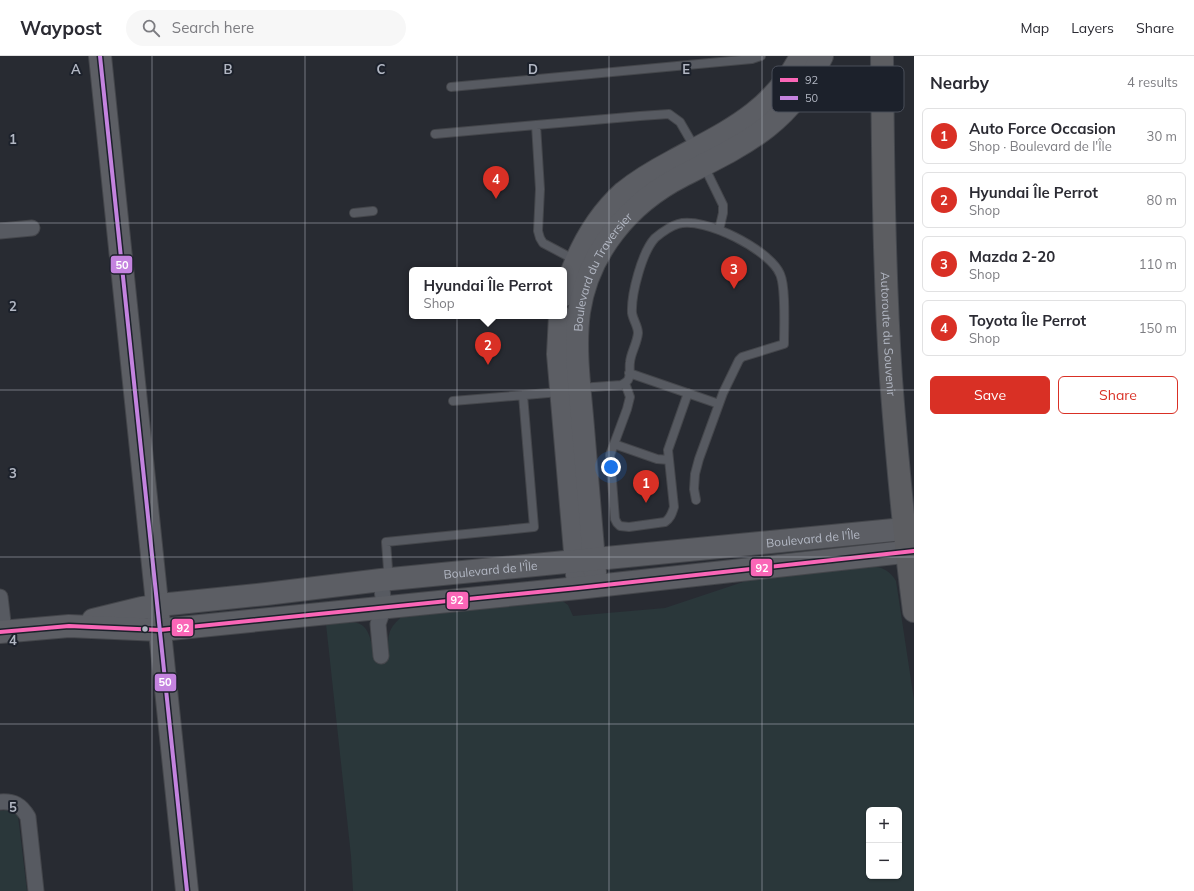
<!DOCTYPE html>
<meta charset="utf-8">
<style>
body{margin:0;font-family:Mulish,sans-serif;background:#f7f7f7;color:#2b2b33}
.controls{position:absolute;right:12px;bottom:12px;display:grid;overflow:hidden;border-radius:6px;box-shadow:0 1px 3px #0004}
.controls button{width:36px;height:36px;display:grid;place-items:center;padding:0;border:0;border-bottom:1px solid #e1e1e2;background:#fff;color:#2b2b33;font:20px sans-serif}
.you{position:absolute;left:611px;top:411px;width:14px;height:14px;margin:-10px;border:3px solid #fff;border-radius:50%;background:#1a73e8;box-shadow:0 0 0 6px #1a73e833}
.badge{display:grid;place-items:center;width:26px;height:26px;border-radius:50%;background:#d93025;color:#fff;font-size:13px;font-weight:700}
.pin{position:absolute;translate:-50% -33px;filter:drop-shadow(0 1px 2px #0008)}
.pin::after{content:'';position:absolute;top:21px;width:14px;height:12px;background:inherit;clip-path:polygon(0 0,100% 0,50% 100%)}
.popup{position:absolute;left:409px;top:211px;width:158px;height:52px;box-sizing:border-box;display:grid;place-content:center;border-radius:6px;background:#fff;filter:drop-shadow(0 1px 3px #0005);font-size:13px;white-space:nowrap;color:#7c7c81}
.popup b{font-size:15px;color:#2b2b33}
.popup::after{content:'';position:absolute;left:50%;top:100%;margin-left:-8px;border:8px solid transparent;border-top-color:#fff}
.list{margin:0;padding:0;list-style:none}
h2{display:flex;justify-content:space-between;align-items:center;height:52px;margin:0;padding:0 16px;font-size:17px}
h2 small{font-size:13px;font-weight:400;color:#7c7c81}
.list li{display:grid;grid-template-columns:26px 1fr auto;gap:12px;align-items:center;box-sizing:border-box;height:56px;margin:0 8px 8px;padding:0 8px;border:1px solid #e1e1e2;border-radius:6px}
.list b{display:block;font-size:15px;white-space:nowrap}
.list p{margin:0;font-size:13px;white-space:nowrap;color:#7c7c81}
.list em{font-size:13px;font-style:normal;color:#7c7c81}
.actions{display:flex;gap:8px;padding:12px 16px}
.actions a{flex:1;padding:9px 0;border:1px solid #d93025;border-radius:6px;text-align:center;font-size:14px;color:#d93025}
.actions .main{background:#d93025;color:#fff}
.icon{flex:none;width:22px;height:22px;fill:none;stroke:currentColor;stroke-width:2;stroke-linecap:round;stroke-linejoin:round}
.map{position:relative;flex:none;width:914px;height:835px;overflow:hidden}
header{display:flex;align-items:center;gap:24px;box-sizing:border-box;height:56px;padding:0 20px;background:#fff;border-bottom:1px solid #e1e1e2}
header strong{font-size:19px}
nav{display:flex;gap:22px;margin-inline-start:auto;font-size:14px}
.search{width:280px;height:36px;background:#f7f7f7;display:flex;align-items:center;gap:10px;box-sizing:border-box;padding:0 14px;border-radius:22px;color:#7c7c81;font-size:15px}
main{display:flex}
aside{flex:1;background:#fff}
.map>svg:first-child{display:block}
.green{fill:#2a373a;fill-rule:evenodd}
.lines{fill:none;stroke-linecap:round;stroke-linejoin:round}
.lane-casing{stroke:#44464b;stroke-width:10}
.street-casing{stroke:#44464b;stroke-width:17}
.secondary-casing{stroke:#44464b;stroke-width:24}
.highway-casing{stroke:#44474d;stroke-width:24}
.lane{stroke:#575a61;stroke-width:8}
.street{stroke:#575a61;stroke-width:15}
.secondary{stroke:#5c5e64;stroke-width:22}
.highway{stroke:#5c5d61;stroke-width:22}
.bus-1-casing{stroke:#1c212b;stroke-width:7}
.bus-2-casing{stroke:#1c212b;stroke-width:7}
.bus-1{stroke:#fa66b7;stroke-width:4}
.bus-2{stroke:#c483df;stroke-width:4}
.grid{fill:none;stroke:#b2b7c3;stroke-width:1;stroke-opacity:0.55}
.bus-dot{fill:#b2b7c3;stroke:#1c212b;stroke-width:1.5}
.labels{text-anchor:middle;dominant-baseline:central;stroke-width:4;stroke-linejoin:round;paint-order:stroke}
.street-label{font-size:12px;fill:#b2b7c3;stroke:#1c212b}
.key{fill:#1c212b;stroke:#494e59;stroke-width:1}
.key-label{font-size:11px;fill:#b2b7c3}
.grid-label{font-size:13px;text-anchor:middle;font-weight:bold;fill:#b2b7c3;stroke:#1c212b;stroke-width:4;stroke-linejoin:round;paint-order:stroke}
.line-badge{stroke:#1c212b;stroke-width:1.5}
.badge-label{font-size:11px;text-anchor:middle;font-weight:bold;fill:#fff}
</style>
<header>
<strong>Waypost</strong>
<div class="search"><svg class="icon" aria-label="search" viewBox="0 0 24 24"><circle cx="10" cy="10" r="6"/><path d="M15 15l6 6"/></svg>Search here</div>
<nav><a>Map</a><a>Layers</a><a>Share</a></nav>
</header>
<main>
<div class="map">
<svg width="914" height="835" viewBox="0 0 914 835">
<rect width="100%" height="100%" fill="#282b32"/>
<!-- green -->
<path class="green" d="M873 510C884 512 890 515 896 525L914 644V835H353L351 800 326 568C364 564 367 563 375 602L389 600C387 581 387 572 404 559L561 544 568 549 573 560 665 552 755 522ZM869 754H899V820H869Z
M7 754 12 755 18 760 27 835H0V755Z"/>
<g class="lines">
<!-- lane casing -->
<g class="lane-casing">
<path id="lane" d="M451 31 752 3 761 0
M435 78 536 69
M704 110 723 149V157L719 174
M354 157 373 155
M575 204 543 187 540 182 538 175 540 133 536 69 640 60 669 58 680 66 695 92
M629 317 719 348
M625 327 630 341 627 353 610 399 615 463 617 467 620 470 629 471 665 466C671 462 672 457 674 451L668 394 688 337
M580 332 621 329C623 328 626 327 628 324 631 319 629 312 630 306 631 296 637 288 638 277 638 270 633 264 632 257 631 238 642 196 655 182 661 177 671 170 678 168 704 160 770 194 780 218 786 231 784 271 784 288L742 301 739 304 723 337 699 403 695 418 694 433 696 444
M453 345 560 336
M614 388 657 403 669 404
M383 521 388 513 386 486 534 471 523 339"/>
</g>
<!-- street casing -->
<g class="street-casing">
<path id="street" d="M0 175 32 172
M381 524 384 551 378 568 381 600
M0 541 4 575
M0 746C14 745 21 749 28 761L36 835"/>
</g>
<!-- secondary casing -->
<g class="secondary-casing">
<g id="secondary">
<path d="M100 0 187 835"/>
<path d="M564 239C575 201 594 163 624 136 639 124 656 114 673 105 726 76 771 58 801 0"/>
<path d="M560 260 558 298 577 519"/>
<path id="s1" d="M595 517C591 469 587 420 583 372 580 334 574 294 579 256 588 196 629 147 682 120 745 88 790 68 822 0"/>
<path id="s2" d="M93 564 142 552 169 548 266 538 381 524 914 472"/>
<path d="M0 576 69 570 160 574 578 532 914 495"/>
</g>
</g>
<!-- highway casing -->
<g class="highway-casing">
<g id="highway">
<path id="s3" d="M882 0C883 108 884 216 891 323 897 401 904 478 914 555"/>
</g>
</g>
<!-- lane -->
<use href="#lane" class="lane"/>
<!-- street -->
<use href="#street" class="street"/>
<!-- secondary -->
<use href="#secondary" class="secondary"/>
<!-- highway -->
<use href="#highway" class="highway"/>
<!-- bus-1 casing -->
<g class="bus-1-casing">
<path id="bus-1" d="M0 576 69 570 160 574 578 532 914 495"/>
</g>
<!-- bus-2 casing -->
<g class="bus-2-casing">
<path id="bus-2" d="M100 0 187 835"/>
</g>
<!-- bus-1 -->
<use href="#bus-1" class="bus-1"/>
<!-- bus-2 -->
<use href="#bus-2" class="bus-2"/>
</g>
<!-- grid -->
<path class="grid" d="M152 0V835M305 0V835M457 0V835M609 0V835M762 0V835M0 167H914M0 334H914M0 501H914M0 668H914"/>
<!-- markers -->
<circle class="bus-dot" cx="145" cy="573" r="3.5"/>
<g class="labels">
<!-- street labels -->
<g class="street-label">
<text stroke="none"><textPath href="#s1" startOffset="308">Boulevard du Traversier</textPath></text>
<text stroke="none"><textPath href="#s3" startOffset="278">Autoroute du Souvenir</textPath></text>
<text stroke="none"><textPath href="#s2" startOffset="725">Boulevard de l'Île</textPath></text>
<text stroke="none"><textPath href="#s2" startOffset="401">Boulevard de l'Île</textPath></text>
</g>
</g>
<!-- legend -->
<rect x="772" y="10" width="132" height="46" rx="6" class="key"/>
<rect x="780" y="22" width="18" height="4" fill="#fa66b7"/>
<rect x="780" y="40" width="18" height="4" fill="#c483df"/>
<g class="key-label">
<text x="805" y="28">92</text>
<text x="805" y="46">50</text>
</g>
<g class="grid-label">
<text x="76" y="18">A</text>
<text x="228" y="18">B</text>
<text x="381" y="18">C</text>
<text x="533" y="18">D</text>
<text x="686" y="18">E</text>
<text x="13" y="88">1</text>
<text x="13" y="255">2</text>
<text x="13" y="422">3</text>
<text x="13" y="589">4</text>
<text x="13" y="756">5</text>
</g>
<g class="line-badge">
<rect x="110" y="199" width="23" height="19" rx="4" fill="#c483df"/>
<rect x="750" y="502" width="23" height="19" rx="4" fill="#fa66b7"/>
<rect x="446" y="535" width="23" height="19" rx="4" fill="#fa66b7"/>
<rect x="171" y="562" width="23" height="19" rx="4" fill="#fa66b7"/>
<rect x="154" y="617" width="23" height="19" rx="4" fill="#c483df"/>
</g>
<g class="badge-label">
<text x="122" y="213">50</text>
<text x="762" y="516">92</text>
<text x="457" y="548">92</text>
<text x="183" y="576">92</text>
<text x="165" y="630">50</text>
</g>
</svg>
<div class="controls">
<button>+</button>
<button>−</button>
</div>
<div class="you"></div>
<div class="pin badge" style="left:646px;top:447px">1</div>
<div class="pin badge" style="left:488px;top:309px">2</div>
<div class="popup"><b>Hyundai Île Perrot</b>Shop</div>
<div class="pin badge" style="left:734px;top:233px">3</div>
<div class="pin badge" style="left:496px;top:143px">4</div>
</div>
<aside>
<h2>Nearby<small>4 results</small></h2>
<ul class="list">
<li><span class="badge">1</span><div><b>Auto Force Occasion</b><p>Shop · Boulevard de l'Île</p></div><em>30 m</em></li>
<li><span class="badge">2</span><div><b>Hyundai Île Perrot</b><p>Shop</p></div><em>80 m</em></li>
<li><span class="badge">3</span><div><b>Mazda 2-20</b><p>Shop</p></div><em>110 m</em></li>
<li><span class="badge">4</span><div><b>Toyota Île Perrot</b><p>Shop</p></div><em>150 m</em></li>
</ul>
<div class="actions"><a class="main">Save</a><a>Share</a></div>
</aside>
</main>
